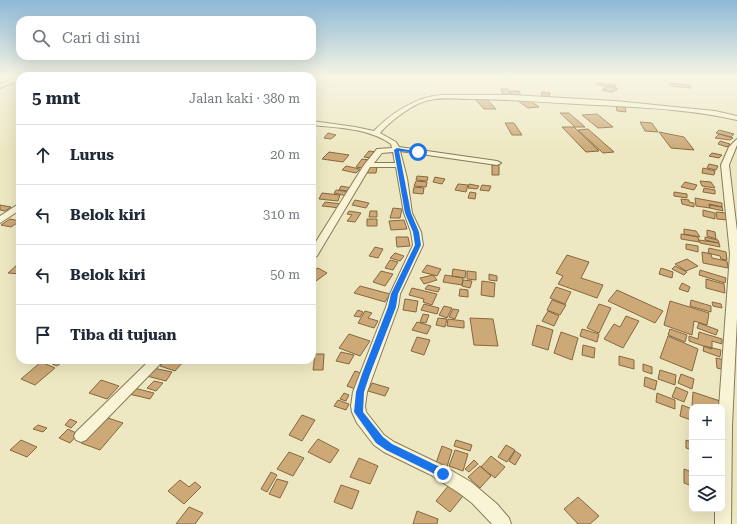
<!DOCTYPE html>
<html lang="id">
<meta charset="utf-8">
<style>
body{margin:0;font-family:"Roboto Serif",serif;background:#f2f2f3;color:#1f2937}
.controls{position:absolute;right:12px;bottom:12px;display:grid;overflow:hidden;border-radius:8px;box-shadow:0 4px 16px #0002}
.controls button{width:36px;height:36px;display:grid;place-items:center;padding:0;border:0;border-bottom:1px solid #e0e1e3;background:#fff;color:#1f2937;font:20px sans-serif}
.stop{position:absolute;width:12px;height:12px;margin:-9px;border:3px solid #1a73e8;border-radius:50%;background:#fff}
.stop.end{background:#1a73e8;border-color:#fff;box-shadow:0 1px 4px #0008}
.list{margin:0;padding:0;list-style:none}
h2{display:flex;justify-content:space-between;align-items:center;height:52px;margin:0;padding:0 16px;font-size:17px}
h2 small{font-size:13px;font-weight:400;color:#747a83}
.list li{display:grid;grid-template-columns:26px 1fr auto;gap:12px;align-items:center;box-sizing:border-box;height:60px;padding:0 16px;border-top:1px solid #e0e1e3}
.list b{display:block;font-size:15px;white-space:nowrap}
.list em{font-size:13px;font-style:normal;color:#747a83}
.icon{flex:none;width:22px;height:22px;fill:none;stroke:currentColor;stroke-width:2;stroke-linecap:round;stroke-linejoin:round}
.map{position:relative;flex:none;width:737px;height:524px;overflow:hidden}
.search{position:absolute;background:#fff;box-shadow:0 4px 16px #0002;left:16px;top:16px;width:300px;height:44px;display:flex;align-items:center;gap:10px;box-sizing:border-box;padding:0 14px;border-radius:12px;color:#747a83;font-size:15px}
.panel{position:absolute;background:#fff;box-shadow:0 4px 16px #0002;left:16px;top:72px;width:300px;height:292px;border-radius:12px}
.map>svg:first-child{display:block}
.building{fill:#cca977;stroke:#87673f}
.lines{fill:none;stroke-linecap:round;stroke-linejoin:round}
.street-casing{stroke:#887a59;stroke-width:2}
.street{fill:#f9f4d5;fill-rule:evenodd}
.route{fill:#1a73e8}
</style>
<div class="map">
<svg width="737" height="524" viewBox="0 0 737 524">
<rect width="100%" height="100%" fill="#eee8c2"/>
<!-- building -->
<path class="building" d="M597 83 616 85V87L597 85Z
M669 83 689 85 691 88 671 86Z
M608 86 618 89 612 92 602 90Z
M501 89H508L511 96H503Z
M510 91H519L521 96H512Z
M542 92 550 93 549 98 541 97Z
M485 97 496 109H484L474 98Z
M514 98 528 99 539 107 528 108Z
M616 106 625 107 626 112 617 111Z
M560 113H569L585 127H575Z
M597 114 613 127 598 128 582 115Z
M640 122 652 123 658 132 645 131Z
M505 123H514L522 135H512Z
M562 127H574L599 151 586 152Z
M588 129 614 152 603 153 578 130Z
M719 130 734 134 731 137 716 133Z
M659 132 684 137 694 150 671 148Z
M328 133 336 135 331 139 324 138Z
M719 134 733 138 730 140 715 138Z
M720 141 730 144 727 147 718 144Z
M369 151 376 152 371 158 364 157Z
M329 152 349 155 343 162 322 159Z
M712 153 722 155 719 158 709 156Z
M362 159 369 160 363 168 356 167Z
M709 164 718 166 716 170 707 168Z
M492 165H499V175H492Z
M346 166 360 169 356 173 342 170Z
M371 166 377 167 376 173H367L368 168Z
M703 168 715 171 714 175 702 173Z
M417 176 428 177 427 181 416 180Z
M435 177 445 179 442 184 433 182Z
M416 181 427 182 426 187 414 186Z
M700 181 711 182 715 188 702 186Z
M685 182 697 185 694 190 681 187Z
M458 184 468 185 466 192 455 190Z
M469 184 479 186 477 189 468 188Z
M482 185 491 186 489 191 480 190Z
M341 186 352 188 350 191 339 190Z
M414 187 424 188 423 194 413 193Z
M704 188 715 190V194L703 192Z
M336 190 350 192 347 196 334 193Z
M470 192 476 193 475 199 468 198Z
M674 192 687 194V198L674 196Z
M322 193 340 195 338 201 319 199Z
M695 198 722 203V207L709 204 710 208 696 206Z
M681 199 689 200V202L694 203V207L682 204Z
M355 200 369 203 366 208 352 205Z
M325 202 342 204 340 208 322 206Z
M0 205 11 207 5 211 0 210Z
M709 205 722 207 723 211 710 208Z
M393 208 402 209 400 218H390Z
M703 210 715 213V219L703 216Z
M349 211 361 213 355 222 347 221 352 215 347 214Z
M370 211H377V217H369Z
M716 212 726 213 728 220 717 219Z
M10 219 20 221 11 227 1 225Z
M367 219H377V226H367Z
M404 220 407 229 391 230 389 221Z
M684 229 696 231 700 237 684 234Z
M707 230 715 232 716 239 707 236Z
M681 234 698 237 699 242 681 239Z
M396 237H408L410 246 397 247Z
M705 237 718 240 719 243 705 240Z
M699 240 719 243 720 247 700 243Z
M686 244 698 246V252L686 249Z
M375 247 383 249 378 258 369 256Z
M709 248 726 252 727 260 721 259 720 256 708 253Z
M702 252 711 254 712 258 727 261 728 268 703 263Z
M395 253 404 256 400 261 390 258Z
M567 255 589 262 581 278 603 285 597 298 558 284 563 276 556 273Z
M687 259 698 266 686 271 675 264Z
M390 260 398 262 393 270 385 268Z
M18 264H20V274L8 273Z
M427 265 441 269 437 276 422 272Z
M675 266 687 272 684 275 672 269Z
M318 268 327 273 316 281 312 278V272Z
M661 268 673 272 672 278 659 274Z
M453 269 466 271 465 278 452 276Z
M700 270 726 278 725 283 699 275Z
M381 271 393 274 385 286 373 282Z
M467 271 476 272V280L467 279Z
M489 274 497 276V281L489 280Z
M433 275 437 280 424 284 420 278Z
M445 275 463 278 462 285 443 282Z
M706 279 724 284 725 293 706 288Z
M463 280 472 281 470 288 462 286Z
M482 281 495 283 494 297 481 295Z
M682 283 690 287 688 292 679 289Z
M428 285 440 288 438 292 425 289Z
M360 286 390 294 385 302 354 293Z
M556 287 571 292 565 304 550 298Z
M412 288 437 294 432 305 423 302 424 299 409 295Z
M460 289 468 290V297L459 296Z
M617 290 663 311 655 323 608 301Z
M405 299 418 301 416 312 403 310Z
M552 300 566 305 560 315 547 310Z
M691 300 711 306V312L690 306Z
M670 301 709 313 707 325 694 321 692 335 664 325Z
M712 302 721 304 722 308 713 306Z
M424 304 439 308 437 314 421 310Z
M599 304 611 308 599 333 587 328Z
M444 306 452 308 447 318 439 315Z
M453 309 459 310 455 319 449 317Z
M358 310 363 312 360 317 354 316Z
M365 311 372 313 368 318 378 321 374 328 358 323Z
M548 311 559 316 554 326 542 321Z
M423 314 429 315 426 323 420 322Z
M626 316 639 321 623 348 604 339 614 324 620 327Z
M438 318 447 319 445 327 436 325Z
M470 318 493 319 498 346 474 345Z
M448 319 464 321V328L447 326Z
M417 322 431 326 427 334 412 330Z
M699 323 718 330 716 335 697 328Z
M537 325 553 330 548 350 532 345Z
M582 329 599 334 597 342 580 336Z
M670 329 687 335 685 342 668 335Z
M561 332 578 338 572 360 554 353Z
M699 332 722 339V344L712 341V349L689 341V336L698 339Z
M349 334 370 341 360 356 339 348Z
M668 336 698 349 692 371 660 358Z
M417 337 430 340 424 355 411 351Z
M583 345 595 348 594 358 582 355Z
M704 346 721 350 720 357 703 351Z
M341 352 354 355 349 364 336 361Z
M315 354H324L323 370H313Z
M619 356 634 360V369L619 365Z
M716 358 725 360V370L717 368Z
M56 360H65L57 366 52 364Z
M166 360H185L175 371 160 366Z
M41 362 55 368 35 385 21 379Z
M643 364 652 367V374L643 371Z
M153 368 172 372 166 381 147 376Z
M660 370 676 375 675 385 658 379Z
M355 371 364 374 355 389 347 386Z
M681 374 694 379 692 389 678 383Z
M645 377 657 381 655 390 644 386Z
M101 380 119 386 107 399 89 393Z
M154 381 163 383 156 391 147 388Z
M372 383 389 388 385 396 368 391Z
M676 387 688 392 684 402 672 397Z
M134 388 154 393 150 399 129 394Z
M693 392 723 402 722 417V407L692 406Z
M344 393 349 395 346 401 340 399Z
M657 393 675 400V409L656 402Z
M338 400 349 404 346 410 334 406Z
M682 405 692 409 691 420 680 416Z
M302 415 315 420 302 441 289 435Z
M105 417 123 423 100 450 81 443Z
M70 419 77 422 71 428 65 425Z
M38 425 47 428 43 432 33 429Z
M68 429 78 434 70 443 59 438Z
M318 439 339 450 330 463 308 452Z
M21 440 37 447 27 457 10 450Z
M456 440 472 445 470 451 454 446Z
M686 440 692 442V450L686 448Z
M506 445 515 450 507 462 498 457Z
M442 446 452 450 447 467 436 463Z
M455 450 468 454 463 471 449 466Z
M515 451 521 455 515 465 509 461Z
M289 452 304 458 293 476 277 469Z
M491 456 505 467 495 478 481 467Z
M359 458 378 466 370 484 350 477Z
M474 460 478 464 469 472 465 469Z
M480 466 491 476 480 488 468 477Z
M684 469 692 472V486L684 483Z
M271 472 277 475 267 492 261 489Z
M277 479 288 482 280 498 269 494Z
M180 480 189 487 195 482 201 487 184 504 168 491Z
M341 485 359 491 352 509 334 502Z
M449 485 463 496 450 512 436 501Z
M578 497 599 516 590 524H578L564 509Z
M189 507 203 513 195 524H176Z
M417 511 438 519 437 524H413Z"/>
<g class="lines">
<!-- street casing -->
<g class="street-casing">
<path id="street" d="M18 77H20V80L0 88V84Z
M441 95H512L615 101 715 111 737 116V120C685 108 630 107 577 104 541 102 506 99 470 99 457 99 443 97 430 100 415 102 390 121 380 133L396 142 399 147 497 161 501 163 497 165 400 151 407 178 412 213 421 232 423 245 400 294 398 307 367 392 365 406 366 412 384 435 394 442 442 465 471 482 497 504 509 518 511 524H492L472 503 459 493 431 475 384 452 374 445 357 423 352 412 351 406 353 392 386 307 390 294 413 245 411 232 404 213 396 167H370L317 256 312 259V248L364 165 377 149 392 148 391 144C369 128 338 128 312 125V121L355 127 374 131C391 113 416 97 441 95ZM393 152 395 163H374L382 153Z
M737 139V145L729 165 737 231V318L732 426 731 524H715V509H722V407H719L730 254 721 165 729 147Z
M20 203V210L0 223V216Z
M150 360H164L86 440 81 442 76 440 74 436 76 432Z"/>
</g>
<!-- street -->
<use href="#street" class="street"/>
</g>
<!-- sky -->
<linearGradient id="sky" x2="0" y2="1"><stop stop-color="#8db9d7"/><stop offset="0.51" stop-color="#f7f5e4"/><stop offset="1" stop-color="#f7f5e4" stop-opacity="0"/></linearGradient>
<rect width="737" height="150" fill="url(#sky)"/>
<!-- route -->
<path class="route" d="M397 148 420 152 418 153 399 151 411 213 419 232 421 245 398 294 396 307 370 374 364 392 363 412 383 437 392 444 446 470 448 474 446 477 443 478 386 450 376 443 354 412 356 392 362 374 388 307 391 294 415 245 413 232 405 213 394 150Z"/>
</svg>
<div class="controls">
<button>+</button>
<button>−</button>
<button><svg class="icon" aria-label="layers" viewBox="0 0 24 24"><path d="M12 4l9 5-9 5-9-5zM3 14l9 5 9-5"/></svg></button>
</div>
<div class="stop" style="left:418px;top:152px"></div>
<div class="stop end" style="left:443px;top:474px"></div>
<div class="search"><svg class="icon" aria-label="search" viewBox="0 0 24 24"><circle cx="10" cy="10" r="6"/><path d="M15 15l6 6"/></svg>Cari di sini</div>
<section class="panel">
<h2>5 mnt<small>Jalan kaki · 380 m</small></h2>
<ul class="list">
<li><svg class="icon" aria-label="ahead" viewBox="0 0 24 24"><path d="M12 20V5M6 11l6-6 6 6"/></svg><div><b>Lurus</b></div><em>20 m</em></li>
<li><svg class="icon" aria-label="left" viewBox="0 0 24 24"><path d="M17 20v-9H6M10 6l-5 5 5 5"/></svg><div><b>Belok kiri</b></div><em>310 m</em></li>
<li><svg class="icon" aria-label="left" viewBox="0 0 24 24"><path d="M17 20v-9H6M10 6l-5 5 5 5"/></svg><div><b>Belok kiri</b></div><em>50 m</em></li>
<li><svg class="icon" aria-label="arrive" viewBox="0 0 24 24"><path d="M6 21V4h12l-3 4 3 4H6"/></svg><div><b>Tiba di tujuan</b></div></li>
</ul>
</section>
</div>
